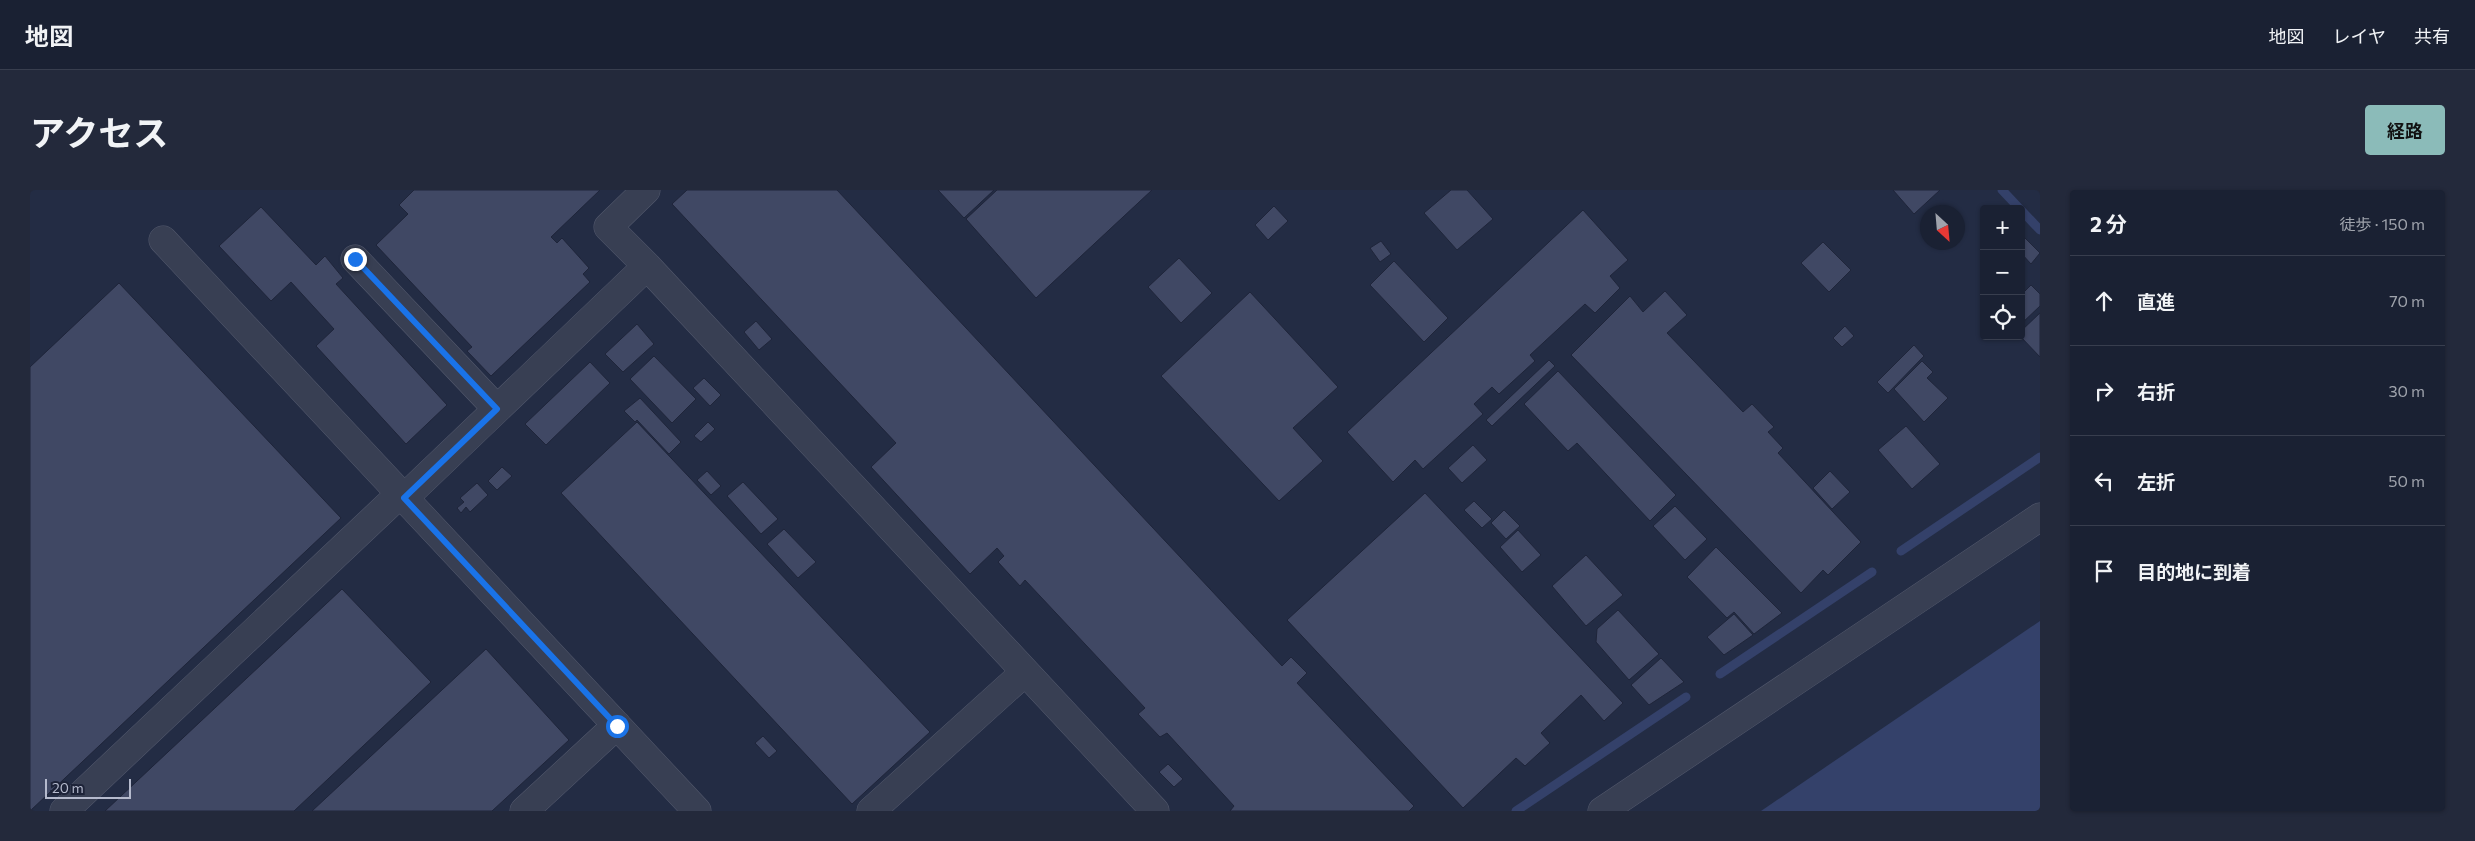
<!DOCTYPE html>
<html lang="ja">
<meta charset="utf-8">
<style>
body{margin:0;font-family:Commissioner,"Noto Sans JP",sans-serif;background:#23293b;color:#f1f3f6}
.controls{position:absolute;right:15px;top:15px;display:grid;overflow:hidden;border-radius:5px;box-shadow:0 1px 4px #0004}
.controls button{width:45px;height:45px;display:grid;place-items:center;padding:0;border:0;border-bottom:1px solid #383e4e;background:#1a2133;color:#f1f3f6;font:25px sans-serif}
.compass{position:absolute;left:1890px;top:15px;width:45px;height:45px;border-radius:50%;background:#1a2133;box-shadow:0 1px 4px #0004;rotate:154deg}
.scale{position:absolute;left:15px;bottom:12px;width:86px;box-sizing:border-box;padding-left:5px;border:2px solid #b5bacd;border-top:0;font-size:14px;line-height:18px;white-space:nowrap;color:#b5bacd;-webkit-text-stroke:4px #1d2338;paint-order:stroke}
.stop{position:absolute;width:15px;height:15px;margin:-11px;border:4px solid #1a73e8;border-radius:50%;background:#fff}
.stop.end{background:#1a73e8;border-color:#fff;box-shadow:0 1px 5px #0008}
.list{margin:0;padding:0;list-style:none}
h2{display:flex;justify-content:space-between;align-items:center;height:65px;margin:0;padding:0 20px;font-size:21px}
h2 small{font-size:16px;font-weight:400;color:#9fa3ac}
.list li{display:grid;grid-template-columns:32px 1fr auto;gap:15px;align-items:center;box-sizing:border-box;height:90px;padding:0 20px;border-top:1px solid #383e4e}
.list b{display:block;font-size:19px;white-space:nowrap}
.list em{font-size:16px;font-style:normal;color:#9fa3ac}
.icon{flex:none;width:28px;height:28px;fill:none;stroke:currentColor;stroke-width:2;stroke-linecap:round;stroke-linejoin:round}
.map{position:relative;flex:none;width:2010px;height:621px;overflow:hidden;border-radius:5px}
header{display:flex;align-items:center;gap:30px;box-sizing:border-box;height:70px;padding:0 25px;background:#1a2133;border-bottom:1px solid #383e4e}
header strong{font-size:24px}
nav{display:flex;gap:28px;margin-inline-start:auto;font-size:18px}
.intro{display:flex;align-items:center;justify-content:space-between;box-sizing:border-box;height:120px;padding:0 30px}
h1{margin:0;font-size:35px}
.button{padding:12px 22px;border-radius:5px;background:#8bbbb9;color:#111;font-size:18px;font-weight:700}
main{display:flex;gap:30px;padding:0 30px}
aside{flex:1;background:#1a2133;border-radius:5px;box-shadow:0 1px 4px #0004}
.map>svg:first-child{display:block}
.water{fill:#34416a}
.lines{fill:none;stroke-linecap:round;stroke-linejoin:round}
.stream{stroke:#34416a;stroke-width:9}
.building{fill:#404864;stroke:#1f253a}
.minor-casing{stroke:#53596d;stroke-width:29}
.minor{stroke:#383f53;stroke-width:28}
.route{stroke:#1a73e8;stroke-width:6}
</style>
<header>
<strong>地図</strong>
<nav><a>地図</a><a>レイヤ</a><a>共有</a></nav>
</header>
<div class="intro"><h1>アクセス</h1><a class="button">経路</a></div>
<main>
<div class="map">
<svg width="2010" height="621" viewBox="0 0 2010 621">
<rect width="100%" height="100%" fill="#232c44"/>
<!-- water -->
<path class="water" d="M2010 431V621H1731Z"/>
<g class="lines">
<!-- stream -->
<path class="stream" d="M1972 0 1990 19
M1991 20 2010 40
M1871 361 2010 267
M1690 484 1842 382
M1486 621 1656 507"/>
</g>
<!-- building -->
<path class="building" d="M384 0H570L521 47 527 53 532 48 559 78 553 84 560 92 461 186 437 161 442 157 346 55 378 24 369 15Z
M657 0H807L1252 476 1261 467 1277 483 1267 493 1384 616 1379 621H1200L1204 616 1137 543 1130 547 1108 524 1115 518 995 390 990 396 968 372 974 366 967 358 940 384 841 277 866 253 642 14Z
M908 0H964L934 28Z
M967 0H1122L1006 108 936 29Z
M1421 0H1437L1463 29 1427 60 1394 23Z
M1863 0H1910L1884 24Z
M1244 16 1258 31 1238 50 1225 35Z
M231 17 286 75 295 66 313 88 306 94 417 215 376 254 286 156 304 139 261 92 241 111 189 56Z
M1553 20 1598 70 1580 86 1590 98 1565 123 1555 114 1500 165 1505 171 1469 204 1462 197 1444 214 1453 224 1393 279 1385 270 1363 292 1317 242Z
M1993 46 2010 63 2001 74 1991 63Z
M1351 51 1361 64 1350 72 1340 58Z
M1793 52 1821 80 1799 102 1771 73Z
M1149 68 1182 103 1151 133 1118 97Z
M1364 71 1418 128 1394 152 1340 95Z
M89 93 311 328 0 621V177Z
M2001 95 2010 104V116L1991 134V105Z
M1635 101 1657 125 1637 143 1713 222 1722 214 1744 237 1738 242 1753 258 1748 263 1831 352 1798 385 1793 380 1771 403 1541 165 1600 106 1613 122Z
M1220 102 1308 197 1263 238 1293 271 1249 311 1131 186Z
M2010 123V167L1990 146 1991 141Z
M726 131 742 149 729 160 714 142Z
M607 134 624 154 593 182 575 164Z
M1815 136 1824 146 1812 157 1803 148Z
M1884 155 1894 166 1858 203 1847 192Z
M624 166 666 209 642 233 600 189Z
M1519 170 1525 176 1462 236 1456 230Z
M1892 171 1903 182 1897 188 1918 208 1894 232 1864 199Z
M560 172 580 193 516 255 495 234Z
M1528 181 1646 305 1620 331 1547 253 1538 261 1494 214Z
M674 188 691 205 680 216 663 198Z
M610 208 651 252 639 264 607 230 605 232 594 221Z
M607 232 900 542 822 614 531 303Z
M678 232 685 239 671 252 664 246Z
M1876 236 1910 274 1882 299 1848 260Z
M1443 255 1457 270 1432 293 1418 278Z
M472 277 482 286 467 300 458 291Z
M677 281 691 296 681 305 667 290Z
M1800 281 1820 302 1802 319 1783 298Z
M713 292 748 329 731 344 697 306Z
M447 293 458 305 440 322 436 317 431 323 427 318 434 312 430 308Z
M1395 303 1593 513 1574 531 1551 505 1511 543 1520 553 1495 576 1486 568 1433 618 1257 430Z
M1444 311 1462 329 1452 338 1434 320Z
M1645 316 1677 349 1655 370 1623 336Z
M1474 320 1490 336 1476 349 1461 333Z
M754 339 786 372 768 388 737 354Z
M1488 340 1511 365 1492 382 1470 357Z
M1686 357 1752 423 1724 444 1704 422 1697 428 1657 387Z
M1556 365 1593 405 1556 436 1522 396Z
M312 399 401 492 264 621H75Z
M1588 420 1629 464 1599 490 1566 452 1567 439Z
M1704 424 1723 445 1694 465 1677 447Z
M456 459 539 550 462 621H282Z
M1631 468 1654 492 1619 515 1601 495Z
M733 546 747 561 739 568 725 553Z
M1138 574 1153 589 1144 597 1129 582Z"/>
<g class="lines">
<!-- minor casing -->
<g class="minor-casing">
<path id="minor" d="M616 0 578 37 617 76 1125 621
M133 50 667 621
M325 69 467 219
M374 308 617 76
M34 621 370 304
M494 621 587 535
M841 621 995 482
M1572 621 2010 327"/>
</g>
<!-- minor -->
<use href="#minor" class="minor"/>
</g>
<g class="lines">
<!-- route -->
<path class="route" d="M325 69 467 219 374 308 587 536"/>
</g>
</svg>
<div class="controls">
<button>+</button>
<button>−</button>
<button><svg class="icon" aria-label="locate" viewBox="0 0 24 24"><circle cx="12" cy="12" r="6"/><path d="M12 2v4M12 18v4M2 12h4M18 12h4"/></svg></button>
</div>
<svg class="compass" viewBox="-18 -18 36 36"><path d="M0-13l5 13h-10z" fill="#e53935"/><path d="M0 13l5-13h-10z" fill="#9fa3ac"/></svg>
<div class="scale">20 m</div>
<div class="stop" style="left:587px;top:536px"></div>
<div class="stop end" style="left:325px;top:69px"></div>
</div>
<aside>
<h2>2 分<small>徒歩 · 150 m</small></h2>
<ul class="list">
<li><svg class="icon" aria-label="ahead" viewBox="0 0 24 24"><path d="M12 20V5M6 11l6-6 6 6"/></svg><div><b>直進</b></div><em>70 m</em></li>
<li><svg class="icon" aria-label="right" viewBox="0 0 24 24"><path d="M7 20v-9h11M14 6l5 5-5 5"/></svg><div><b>右折</b></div><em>30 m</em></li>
<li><svg class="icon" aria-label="left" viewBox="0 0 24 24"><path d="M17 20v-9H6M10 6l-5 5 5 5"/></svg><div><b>左折</b></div><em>50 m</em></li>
<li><svg class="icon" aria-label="arrive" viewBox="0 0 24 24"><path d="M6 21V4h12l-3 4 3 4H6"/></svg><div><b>目的地に到着</b></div></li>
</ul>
</aside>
</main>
